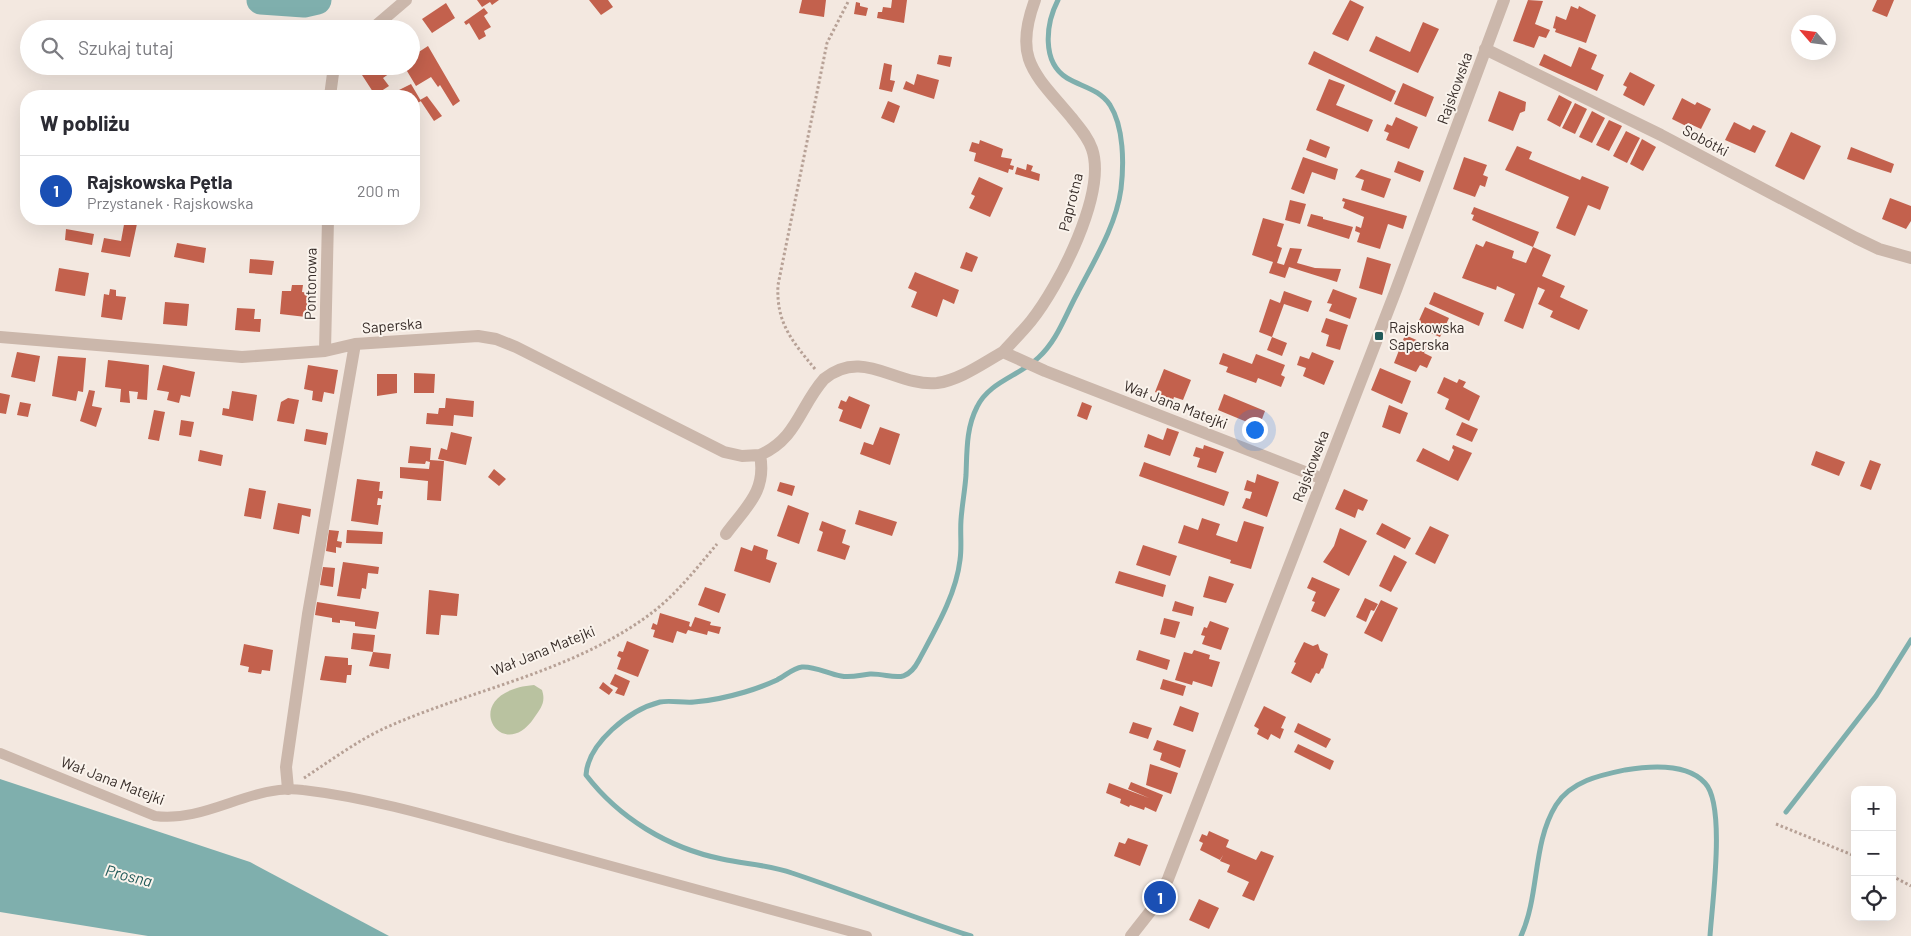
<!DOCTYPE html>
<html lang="pl">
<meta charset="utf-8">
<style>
body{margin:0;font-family:Barlow,sans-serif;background:#f2f2f3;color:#2b2b33}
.controls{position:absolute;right:15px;bottom:15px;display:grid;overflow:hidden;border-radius:10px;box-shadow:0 5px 20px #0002}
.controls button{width:45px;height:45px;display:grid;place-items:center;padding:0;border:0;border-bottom:1px solid #e1e1e2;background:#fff;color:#2b2b33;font:25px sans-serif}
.compass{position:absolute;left:1791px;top:15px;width:45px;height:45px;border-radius:50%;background:#fff;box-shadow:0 5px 20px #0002;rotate:298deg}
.you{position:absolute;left:1254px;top:429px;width:18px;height:18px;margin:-12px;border:4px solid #fff;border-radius:50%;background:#1a73e8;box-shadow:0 0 0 8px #1a73e833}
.badge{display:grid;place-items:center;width:32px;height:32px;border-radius:50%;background:#215a59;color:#fff;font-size:16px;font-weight:700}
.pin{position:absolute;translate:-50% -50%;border:2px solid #fff;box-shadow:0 1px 5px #0006}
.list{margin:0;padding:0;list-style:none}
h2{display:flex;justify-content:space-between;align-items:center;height:65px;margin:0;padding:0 20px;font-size:21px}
h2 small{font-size:16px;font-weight:400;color:#7c7c81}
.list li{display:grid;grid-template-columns:32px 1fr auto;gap:15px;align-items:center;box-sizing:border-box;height:70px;padding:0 20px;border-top:1px solid #e1e1e2}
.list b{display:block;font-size:19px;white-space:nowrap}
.list p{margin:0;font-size:16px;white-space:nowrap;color:#7c7c81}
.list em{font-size:16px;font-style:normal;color:#7c7c81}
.icon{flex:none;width:28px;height:28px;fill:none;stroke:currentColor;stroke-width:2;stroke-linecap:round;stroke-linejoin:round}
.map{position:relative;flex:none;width:1911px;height:936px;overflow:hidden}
.search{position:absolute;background:#fff;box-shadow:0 5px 20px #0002;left:20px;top:20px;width:400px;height:55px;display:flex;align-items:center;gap:12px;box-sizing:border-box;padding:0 18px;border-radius:28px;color:#7c7c81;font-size:19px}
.panel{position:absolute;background:#fff;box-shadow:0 5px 20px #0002;left:20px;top:90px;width:400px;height:135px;border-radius:20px}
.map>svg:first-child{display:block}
.green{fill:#b9c2a0}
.water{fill:#7fafad}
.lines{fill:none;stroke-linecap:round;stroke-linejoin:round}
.stream{stroke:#7fafad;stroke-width:5}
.river{stroke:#7fafad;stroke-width:29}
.building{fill:#c3614d}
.path{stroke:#b7a196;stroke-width:3;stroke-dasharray:2.5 2.5;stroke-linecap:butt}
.service{stroke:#cbb7ab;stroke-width:10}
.minor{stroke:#cbb7ab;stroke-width:12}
.poi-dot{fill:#215a59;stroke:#faf3ec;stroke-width:2}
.labels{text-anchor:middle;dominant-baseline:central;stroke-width:4;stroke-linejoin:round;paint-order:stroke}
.street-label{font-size:15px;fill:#392e2a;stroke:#faf3ec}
.poi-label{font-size:15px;fill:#392e2a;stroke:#faf3ec;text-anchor:start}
.water-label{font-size:16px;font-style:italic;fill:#215a59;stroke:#faf3ec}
</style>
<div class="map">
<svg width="1911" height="936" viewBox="0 0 1911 936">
<rect width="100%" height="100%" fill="#f3e8e0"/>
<!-- green -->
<path class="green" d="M534 685 542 690C546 702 541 708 534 718 501 767 455 692 534 685Z"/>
<!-- water -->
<path class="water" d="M0 779 250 862 389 936H148L0 912Z"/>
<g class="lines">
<!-- stream -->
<path class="stream" d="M1786 812 1876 696 1911 640
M971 936C911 917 852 893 792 873 770 865 745 864 722 859 668 848 619 818 586 775 588 743 629 710 660 702 670 700 683 703 694 702 711 701 728 697 745 692 755 689 766 685 777 680 785 676 793 668 802 667 815 666 828 674 841 676 851 678 860 675 870 674 891 673 905 687 919 660 935 630 956 595 960 560 962 547 960 534 961 520 962 505 965 490 966 475 967 452 966 428 977 407 989 382 1019 376 1038 358 1057 341 1065 316 1077 294 1094 261 1116 226 1121 189 1124 164 1124 127 1110 105 1099 89 1082 87 1067 78 1041 62 1046 23 1058 0
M1521 936C1540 894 1532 844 1556 805 1571 781 1601 775 1625 770 1649 766 1687 763 1705 783 1726 805 1712 904 1710 936"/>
<!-- river -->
<path class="river" d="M261 0 304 3 317 0"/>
</g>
<!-- building -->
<path class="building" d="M477 0H499L492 5 490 2 482 7Z
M589 0H608L613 7 601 15Z
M802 0H826L824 17 799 13Z
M892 0H907L904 23 877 18 878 12H882L883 7 891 8Z
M1350 0 1364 7 1348 41 1332 34Z
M1528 0 1543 1 1535 24 1550 30 1546 38 1539 36 1534 48 1513 41Z
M1877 0H1894L1887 17 1872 11Z
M856 2 860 3V6L868 8 866 16 854 14Z
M446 3 455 18 432 33 422 19Z
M1571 6 1578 9 1579 6 1596 15 1586 43 1555 32 1556 29 1553 28 1556 16 1566 20Z
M484 8 488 13 484 16 491 27 484 31 486 36 479 40 469 23 466 25 464 22Z
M1423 22 1439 29 1418 73 1369 51 1376 36 1410 52Z
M428 46 460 101 453 106 440 85 438 87 431 77 416 86 404 66H411V57Z
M1579 47 1597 55 1591 69 1604 75 1597 91 1539 65 1544 54 1571 67Z
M1314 51 1396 91 1391 102 1308 64Z
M939 55 952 57 950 67 937 64Z
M884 63 892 65 890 80 895 81 892 92 879 89Z
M375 66H400L383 78 389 86 375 95 362 75Z
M1630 72 1655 85 1644 106 1623 95 1627 87 1623 85Z
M917 74 939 80 934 99 903 89 906 81 914 85Z
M1329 79 1345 85 1336 105 1373 120 1368 132 1316 110Z
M1403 83 1434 97 1426 117 1394 104Z
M411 84 421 101 414 105V96H403L399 90Z
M1499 91 1526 102 1525 111 1520 113 1513 131 1488 121Z
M1559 95 1572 102 1560 127 1547 120Z
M427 96 442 116 434 121 420 100Z
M1682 98 1695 105 1697 102 1711 109 1701 129 1688 123 1686 126 1672 119Z
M888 101 900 106 894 123 881 118Z
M1575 103 1587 109 1575 134 1562 128Z
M1592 111 1605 118 1592 143 1579 137Z
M1396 117 1418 127 1409 149 1386 140 1389 133 1384 131 1387 124 1392 126Z
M1609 120 1622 126 1609 151 1596 145Z
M1734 122 1750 130 1753 125 1766 131 1755 153 1725 140Z
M1626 131 1640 138 1627 163 1613 156Z
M1791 132 1821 146 1804 180 1775 166Z
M1310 139 1330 147 1326 158 1306 150Z
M1642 139 1656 147 1643 171 1630 164Z
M980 140 1003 149 1001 157 1012 159 1010 165 1014 166 1013 170 1009 169 1008 173 974 161 976 153 969 151 972 142 979 144Z
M1517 146 1532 152 1529 159 1580 180 1582 176 1609 187 1600 210 1588 205 1575 236 1556 228 1569 197 1505 170Z
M1851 147 1894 164 1891 173 1847 159Z
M1303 157 1338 169 1335 180 1312 172 1304 194 1291 189Z
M1464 157 1487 165 1483 175 1488 177 1485 187 1480 185 1475 197 1453 189Z
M1398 161 1424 171 1420 182 1394 172Z
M1027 164 1033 166 1031 171 1040 174 1039 181 1015 174 1017 167 1026 170Z
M1361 169 1391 179 1384 198 1361 190 1364 180 1355 177Z
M979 177 1003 188 990 217 969 208 975 196 971 194Z
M1343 198 1407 216 1403 229 1388 224 1380 249 1357 242 1360 233 1355 231 1356 226 1361 228 1364 217 1343 208 1345 202 1342 201Z
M1890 198 1911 206V221L1906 229 1882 219Z
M1290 200 1306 204 1300 224 1285 220Z
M1474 207 1539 232 1533 247 1472 220 1474 215 1471 214Z
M1311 214 1323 217V219L1353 227 1349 239 1307 226Z
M1263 218 1284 224 1277 246 1282 248 1277 263 1284 265 1290 248 1302 249 1297 263 1315 268 1341 269 1337 282 1289 267 1285 278 1269 273 1273 262 1252 255Z
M125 219H138L130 257 101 252 104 238 121 241Z
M66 229 94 234 92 245 65 240Z
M1486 241 1514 251 1512 258 1526 263 1533 247 1551 255 1542 276 1565 286 1560 297 1588 310 1579 330 1550 317 1553 311 1538 304 1545 290 1538 287 1523 329 1504 321 1515 294 1497 286 1496 290 1493 289 1462 278 1476 244 1483 247Z
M177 243 206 248 204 263 174 257Z
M966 252 978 257 972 272 960 268Z
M1367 257 1391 264 1382 295 1359 288Z
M250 259 274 261 272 275 249 273Z
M59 268 89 273 85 296 55 291Z
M915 272 959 290 954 304 943 299 937 317 911 307 917 292 908 288Z
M292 285H303L302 292 309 293 306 317 280 314 282 291H291Z
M110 289 116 290V296L126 297 122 320 101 317 104 294 109 295Z
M1333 289 1357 298 1350 319 1329 311 1332 304 1327 303Z
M1284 291 1312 301 1308 312 1284 304 1272 337 1259 332 1270 299 1280 303Z
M1434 292 1484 313 1479 326 1429 304Z
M165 302 189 304 187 326 163 324Z
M1425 307 1449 318 1440 337 1416 327Z
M237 308 255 309 254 319H261L260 332 235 330Z
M1326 318 1348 325 1340 350 1326 346 1329 335 1321 332Z
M1405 335 1428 345 1424 353 1432 357 1427 368 1420 365 1416 372 1394 363Z
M1272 337 1287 343 1282 356 1267 350Z
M17 352 40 356 35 382 11 377Z
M1312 352 1334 361 1324 385 1303 376 1306 368 1297 365 1300 356 1309 359Z
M1223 353 1252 364 1256 354 1285 365 1281 375 1285 377 1281 387 1258 378 1256 383 1226 372 1228 367 1219 364Z
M58 356 86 358 83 392 78 391 76 401 52 396Z
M108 360 149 365 147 400 137 399 138 392 129 391 130 403 120 402 121 389 105 387Z
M163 365 195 372 190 397 181 395 179 403 167 400 169 392 157 390Z
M308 365 338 370 334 394 324 392 322 402 312 400 313 391 304 389Z
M1380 368 1411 381 1402 404 1371 390Z
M1164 369 1191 380 1183 400 1174 397 1173 400 1155 392Z
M414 373 435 374 434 393H414Z
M377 374H397V393L377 396Z
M1444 377 1457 383 1459 379 1466 382 1463 387 1480 396 1469 421 1445 409 1449 399 1437 393Z
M89 390 95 391 92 406 102 408 96 427 80 421Z
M232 391 257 395 253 421 222 415 223 408 229 409Z
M0 393 10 395 6 414 0 413Z
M1224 394 1265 411 1259 427 1218 410Z
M849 396 870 405 861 429 839 421 843 410 838 408 841 400 846 402Z
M288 398 299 400 294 424 277 421 281 402Z
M446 398 474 401 473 417 454 415 453 426 426 424 427 413 438 414 439 408H445Z
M20 402 31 404 28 417 17 415Z
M1082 402 1092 406 1087 420 1077 416Z
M1389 405 1408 413 1400 434 1382 427Z
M154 410 165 412 159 441 148 439Z
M181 420 194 422 191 437 179 435Z
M1462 422 1478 429 1472 442 1456 435Z
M880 427 900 434 890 465 860 454 864 442 873 445Z
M1167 428 1179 432 1170 456 1144 447 1148 434 1163 440Z
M306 429 328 433 326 445 304 441Z
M451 432 472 437 466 465 438 459 441 448 447 450Z
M1204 445 1224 452 1216 473 1197 467 1200 458 1193 456 1196 447 1203 449Z
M1453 445 1472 453 1458 481 1416 461 1423 448 1449 461 1454 450 1452 448Z
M410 446 431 448 430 460 444 461 441 501 427 500 428 481 400 478V467L429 469 430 462 426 461 425 464 408 463Z
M200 450 223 455 221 466 198 461Z
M1816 451 1845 462 1839 476 1811 465Z
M1870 460 1881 464 1871 490 1860 486Z
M1144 462 1229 492 1224 506 1139 476Z
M494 469 506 479 499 486 488 477Z
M1257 474 1279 482 1267 517 1242 508 1246 498 1250 499 1252 492 1244 490 1247 480 1255 483Z
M357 479 380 482 379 491H383L382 499 378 498 377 505H381L378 525 351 521Z
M780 482 795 486 792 496 777 491Z
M249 488 266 491 261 519 244 516Z
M1344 489 1368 500 1363 511 1358 509 1355 518 1335 509Z
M278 503 311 509 310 517 302 515 299 534 273 529Z
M788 505 809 513 799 544 777 536Z
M859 510 897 522 892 536 855 524Z
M1202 518 1220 524 1216 535 1237 542 1244 521 1264 527 1251 569 1230 563 1231 560 1178 543 1184 525 1198 530Z
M822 521 846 530 842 543 850 546 845 560 817 551 823 532 819 530Z
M1382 523 1411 538 1405 549 1376 534Z
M1430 526 1449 535 1435 564 1415 554Z
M1340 528 1367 541 1349 576 1323 562 1334 546Z
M329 530 339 531 337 541 342 542 341 548 336 547V553L326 551Z
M347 530 383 532 382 544 346 543Z
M754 545 768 550 766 559 777 563 770 583 734 571 741 547 752 551Z
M1143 545 1177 556 1170 576 1136 565Z
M1394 555 1407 562 1391 592 1379 586Z
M343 562 379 567 378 574 368 573 366 589 362 588 360 599 337 596Z
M323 567 335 568 333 587 320 585Z
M1119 571 1166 585 1163 597 1115 583Z
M1209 576 1234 584 1226 603 1203 597Z
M1312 577 1340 589 1325 617 1311 611 1315 602 1312 601 1316 592 1307 588Z
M705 587 726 594 719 613 698 605Z
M429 590 459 594 457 616 441 615 439 635 426 634Z
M1365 598 1378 604 1374 611 1371 610 1366 622 1356 617Z
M1381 600 1398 608 1382 642 1364 633Z
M1175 601 1194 607 1192 616 1172 611Z
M317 602 379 612 376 629 355 626V622L340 620V623L332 622V618L315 615Z
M660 613 690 622 689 626 691 627 695 617 711 622 710 625 721 627 719 634 708 631 707 635 688 630 686 634 677 631 673 643 653 637 655 630 651 629 653 623 657 625Z
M1164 618 1180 622 1175 638 1160 634Z
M1210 621 1229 628 1221 650 1202 644 1205 636 1201 635 1204 627 1207 628Z
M353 633 375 635 373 652 351 649Z
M627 641 649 650 638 677 617 669 621 658 617 656 619 651 623 652Z
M1304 642 1313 646 1318 644 1320 650 1328 654 1323 669 1322 668 1319 674 1316 673 1311 683 1291 673 1296 663 1294 662Z
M244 644 273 650 270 671 262 670 261 674 248 672 249 667 240 665Z
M1139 650 1170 660 1167 670 1136 660Z
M1194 650 1210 655 1209 659 1220 662 1212 687 1193 681 1192 685 1175 680 1184 652 1192 654Z
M373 652 391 654 389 669 369 666Z
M325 656 348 658V665H352L351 675H347L346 683 320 680Z
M615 674 630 681 624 696 615 693 618 688 610 684Z
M1163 679 1186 686 1183 696 1160 689Z
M603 682 613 690 609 695 599 688Z
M1180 706 1199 713 1193 732 1173 725Z
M1264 706 1286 717 1281 728 1284 729 1280 739 1271 734 1268 740 1257 734 1259 729 1254 726Z
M1133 722 1152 728 1148 739 1129 733Z
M1298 723 1331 739 1326 748 1294 732Z
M1157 740 1186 750 1180 768 1160 760 1162 753 1153 750Z
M1298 744 1334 761 1330 770 1294 752Z
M1150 764 1178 773 1171 794 1146 785Z
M1131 782 1163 795 1156 812 1145 807 1144 810 1130 805 1129 807 1120 803 1121 799 1106 793 1109 783 1149 798 1128 789Z
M1209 831 1229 840 1226 847 1256 860 1261 851 1274 856 1254 901 1242 896 1249 882 1227 872 1230 865 1220 861 1223 855 1220 860 1200 850 1203 843 1199 841 1202 834 1207 836Z
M1128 838 1148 845 1140 866 1114 856 1119 842 1125 844Z
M1199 899 1219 908 1209 929 1189 920Z"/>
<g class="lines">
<!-- path -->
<path class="path" d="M815 369C792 341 776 323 778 285L827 43 849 0
M304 778C330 761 357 741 385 728 472 689 570 673 649 615 675 596 696 569 717 544
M1776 824 1855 856
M1892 876 1911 886"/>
<!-- service -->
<path class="service" d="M0 753 155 816C206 823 253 783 303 790 380 799 457 824 531 844 643 875 755 905 867 936"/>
<!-- minor -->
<path class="minor" d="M372 29 406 0
M1485 49 1661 135 1856 238 1879 249 1911 258
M330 96 334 66
M0 337 242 357 325 351 355 344 478 336 496 339 516 347 724 452 742 456 760 455
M325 351 328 219
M1003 352C1012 342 1022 332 1031 321 1059 286 1107 193 1092 149 1088 137 1079 127 1071 117 1034 73 1013 59 1035 0
M726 534C746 507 767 491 760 455 797 439 800 406 824 379 863 347 896 387 937 383 960 380 983 363 1003 352L1045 371 1323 479
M288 789 286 767 308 614 355 344
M1131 936 1153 908 1168 879 1396 290 1504 0"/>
</g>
<!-- markers -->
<rect class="poi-dot" x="1374" y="331" width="10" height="10" rx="2.5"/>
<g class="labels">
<!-- street labels -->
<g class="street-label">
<text transform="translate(1454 88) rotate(-70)">Rajskowska</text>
<text transform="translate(1706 140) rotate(28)">Sobótki</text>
<text transform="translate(1070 202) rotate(-76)">Paprotna</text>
<text transform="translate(310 284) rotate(-89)">Pontonowa</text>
<text transform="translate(392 325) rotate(-5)">Saperska</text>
<text transform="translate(1176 404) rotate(21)">Wał Jana Matejki</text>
<text transform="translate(1310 466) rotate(-69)">Rajskowska</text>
<text transform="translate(543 650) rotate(-22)">Wał Jana Matejki</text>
<text transform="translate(113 780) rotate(21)">Wał Jana Matejki</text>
</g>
<!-- poi labels -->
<g class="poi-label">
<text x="1389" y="327">Rajskowska<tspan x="1389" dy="17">Saperska</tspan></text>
</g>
<!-- water labels -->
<g class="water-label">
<text transform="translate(129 875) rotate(14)">Prosna</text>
</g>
</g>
</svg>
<div class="controls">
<button>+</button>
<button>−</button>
<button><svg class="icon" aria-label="locate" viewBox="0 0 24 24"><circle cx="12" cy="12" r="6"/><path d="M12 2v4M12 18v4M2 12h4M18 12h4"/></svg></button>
</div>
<svg class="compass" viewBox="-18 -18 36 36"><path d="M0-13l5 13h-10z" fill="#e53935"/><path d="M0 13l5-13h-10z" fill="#7c7c81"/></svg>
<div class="you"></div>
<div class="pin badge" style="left:1160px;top:897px;background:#1a4fb4">1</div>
<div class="search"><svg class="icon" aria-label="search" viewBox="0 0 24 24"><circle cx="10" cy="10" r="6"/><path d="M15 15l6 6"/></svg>Szukaj tutaj</div>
<section class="panel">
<h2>W pobliżu<small></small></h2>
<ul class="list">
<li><span class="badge" style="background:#1a4fb4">1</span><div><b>Rajskowska Pętla</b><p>Przystanek · Rajskowska</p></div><em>200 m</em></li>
</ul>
</section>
</div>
